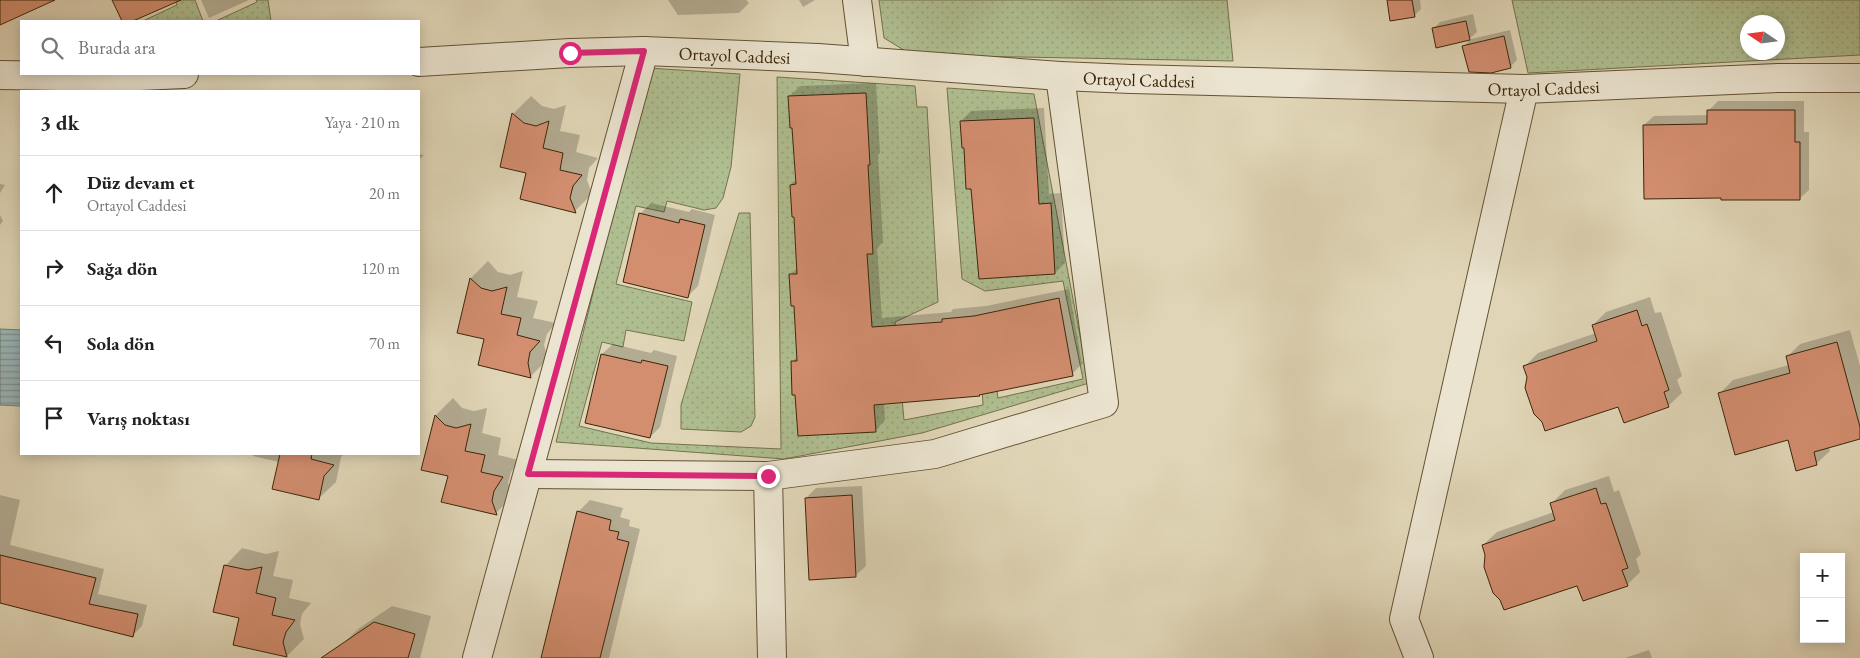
<!DOCTYPE html>
<html lang="tr">
<meta charset="utf-8">
<style>
body{margin:0;font-family:"EB Garamond",serif;background:#f2f2f2;color:#222}
.controls{position:absolute;right:15px;bottom:15px;display:grid;overflow:hidden;border-radius:0px;box-shadow:0 2px 12px #0003}
.controls button{width:45px;height:45px;display:grid;place-items:center;padding:0;border:0;border-bottom:1px solid #e0e0e0;background:#fff;color:#222;font:25px sans-serif}
.compass{position:absolute;left:1740px;top:15px;width:45px;height:45px;border-radius:50%;background:#fff;box-shadow:0 2px 12px #0003;rotate:283deg}
.stop{position:absolute;width:15px;height:15px;margin:-11px;border:4px solid #db2777;border-radius:50%;background:#fff}
.stop.end{background:#db2777;border-color:#fff;box-shadow:0 1px 5px #0008}
.list{margin:0;padding:0;list-style:none}
h2{display:flex;justify-content:space-between;align-items:center;height:65px;margin:0;padding:0 20px;font-size:21px}
h2 small{font-size:16px;font-weight:400;color:#767676}
.list li{display:grid;grid-template-columns:32px 1fr auto;gap:15px;align-items:center;box-sizing:border-box;height:75px;padding:0 20px;border-top:1px solid #e0e0e0}
.list b{display:block;font-size:19px;white-space:nowrap}
.list p{margin:0;font-size:16px;white-space:nowrap;color:#767676}
.list em{font-size:16px;font-style:normal;color:#767676}
.icon{flex:none;width:28px;height:28px;fill:none;stroke:currentColor;stroke-width:2;stroke-linecap:round;stroke-linejoin:round}
.map{position:relative;flex:none;width:1860px;height:658px;overflow:hidden}
.search{position:absolute;background:#fff;box-shadow:0 2px 12px #0003;left:20px;top:20px;width:400px;height:55px;display:flex;align-items:center;gap:12px;box-sizing:border-box;padding:0 18px;border-radius:0px;color:#767676;font-size:19px}
.panel{position:absolute;background:#fff;box-shadow:0 2px 12px #0003;left:20px;top:90px;width:400px;height:365px;border-radius:0px}
.map>svg:first-child{display:block}
.green{fill:url(#green-dots);stroke:#75724c;fill-rule:evenodd}
.water{fill:url(#water-rules);stroke:#737c73}
.shadow{fill:#0003}
.building{fill:#d38e70;stroke:#3b2608}
.lines{fill:none;stroke-linecap:round;stroke-linejoin:round}
.minor-casing{stroke:#645234;stroke-width:30}
.minor{stroke:#ebe4d0;stroke-width:28}
.route{stroke:#db2777;stroke-width:6}
.labels{text-anchor:middle;dominant-baseline:central;stroke-width:4;stroke-linejoin:round;paint-order:stroke}
.street-label{font-size:18px;fill:#3b2608;stroke:#ebe4d0}
</style>
<div class="map">
<svg width="1860" height="658" viewBox="0 0 1860 658">
<defs>
<pattern id="green-dots" width="8" height="8" patternUnits="userSpaceOnUse" patternTransform="scale(1.25)"><rect width="8" height="8" fill="#afbe90"/><path d="M2 2h.1M6 6h.1" fill="none" stroke="#97a37b" stroke-width="1.8" stroke-linecap="round"/></pattern>
<pattern id="water-rules" width="6" height="5" patternUnits="userSpaceOnUse" patternTransform="scale(1.25)"><rect width="6" height="5" fill="#99b6ba"/><path d="M0 2.5h6" fill="none" stroke="#7e9495"/></pattern>
</defs>
<rect width="100%" height="100%" fill="#e0d6b7"/>
<filter id="stains"><feTurbulence type="fractalNoise" baseFrequency=".004" numOctaves="4"/><feColorMatrix values="0 0 0 0 .2 0 0 0 0 .09 0 0 0 0 .02 0 0 0 .5 -.17"/></filter>
<radialGradient id="worn" r=".72"><stop offset=".6" stop-color="#630" stop-opacity="0"/><stop offset="1" stop-color="#630" stop-opacity=".3"/></radialGradient>
<!-- green -->
<path class="green" d="M175 0H195L203 21H143L177 5Z
M256 0H268L271 21H216L257 2Z
M879 0H1227L1233 61 912 55 884 38Z
M1512 0H1860V55L1528 73ZM1748 22H1778V52H1748Z
M649 68 740 74 731 167 723 198 716 208 704 210 667 201 664 212 636 206 616 284 692 302 684 341 626 330 623 347 602 342 579 426 651 443 781 449 777 77 915 86 917 107H927L938 302 895 322 904 420 983 405 978 318 986 315 998 398 1083 379 1063 281 985 291 962 279 947 88 1034 94 1089 383 922 433 784 459 556 442Z
M739 213H750L755 417 751 426 741 432 681 429V405Z"/>
<!-- water -->
<path class="water" d="M0 329 21 330V406L0 405Z"/>
<!-- shadow -->
<path class="shadow" d="M201 0H249L209 18Z
M668 0H746L749 3 739 13 678 15Z
M799 0H815L803 7Z
M1388 0H1420L1421 9 1414 16Z
M1473 14 1477 32 1469 39 1433 29 1440 22Z
M1510 30 1517 60 1510 67 1464 46 1471 39Z
M876 83 880 153 878 155 883 242 877 248 882 318 951 312 953 309 986 306 1069 289 1082 364 1072 374 884 403 885 420 875 431 792 362 798 356 795 305 791 275 798 267 795 216 791 185 797 179 789 97 800 86Z
M531 96 542 106 554 109 566 105 560 131 580 135 576 152 598 158 589 168 587 180 592 194 575 211 522 198 528 172 501 166 514 113Z
M1718 101H1804V132H1809V190L1799 199 1644 125 1654 116 1708 115V111Z
M1044 108 1049 194 1061 193 1065 263 1055 273 972 187 961 121 971 111Z
M419 154 424 155 419 160Z
M0 184 5 185 0 193Z
M651 203 689 212 692 209 715 215 698 286 688 296 640 214Z
M0 215 3 221 0 225Z
M488 261 498 272 510 275 523 271 517 297 538 301 533 318 556 323 547 334 544 345 548 359 531 376 479 364 485 338 459 332 471 278Z
M1650 297 1655 313 1661 312 1682 376 1677 380 1682 393 1668 406 1619 405 1528 376 1525 366 1538 353 1596 333 1593 325 1606 312Z
M1850 330 1860 366V438L1829 447 1830 451 1816 464 1788 439 1720 393 1733 380 1789 365 1787 357 1800 344Z
M613 344 651 353 654 350 677 356 660 427 650 437 602 354Z
M453 398 462 408 474 411 487 408 482 433 501 438 498 455 519 460 511 472 508 483 513 496 496 513 449 475 423 469 436 415Z
M253 454H344L341 457 336 482 318 499 279 462 253 456Z
M1609 476 1614 492 1619 490 1641 554 1636 559 1640 572 1627 585 1578 584 1486 555 1483 545 1497 532 1554 512 1551 504 1565 490Z
M862 486 866 566 855 576 806 498 816 488Z
M0 495 20 500 10 545 104 569 98 594 147 605 142 626 133 635 0 600Z
M590 500 623 508 620 517 630 520 629 526 640 529 609 658H542L578 512Z
M242 548 266 554 279 551 273 576 293 580 289 598 311 603 302 614 300 624 304 639 287 656 235 644 241 617 225 566Z
M392 606 431 616 420 658H337L340 647 358 629Z
M1649 650 1652 658H1625Z"/>
<!-- building -->
<path class="building" d="M0 0H55L0 25Z
M112 0H181L133 21H122Z
M1387 0H1412L1415 17 1390 21Z
M1466 21 1470 40 1436 48 1432 28Z
M1504 36 1511 68 1491 73 1469 72 1462 46Z
M866 93 870 165H868L873 254H867L872 327 942 322V319L974 316 1059 298 1073 376 979 395 980 396 874 405 876 432 798 436 795 395H792L791 361H797L794 306H791L789 274H797L794 217H792L790 185 796 184 792 128H790L788 96Z
M1707 110H1795V142H1800V200H1721V198L1644 199 1643 125 1707 124Z
M512 113 524 123 536 126 549 121 543 148 563 153 560 170 582 175 573 186 570 198 576 213 520 199 526 173 500 167Z
M1034 118 1039 204 1051 203 1055 274 979 279 971 189H966L964 148H962L960 121Z
M639 213 679 223 680 219 705 225 688 298 623 282Z
M470 278 481 288 492 291 507 287 501 314 521 318 517 335 540 341 530 352 528 363 531 378 478 365 484 339 457 333Z
M1637 310 1642 326 1647 324 1669 390 1664 392 1669 407 1624 423 1618 407 1545 431 1542 422 1534 414 1525 388 1527 377 1523 366 1597 341 1592 325Z
M1837 342 1860 427V439L1814 452 1817 465 1796 471 1788 440 1735 455 1718 393 1790 373 1786 356Z
M601 354 641 363 642 360 668 366 650 438 585 423Z
M435 415 445 425 456 428 471 424 465 451 485 455 481 472 503 477 494 491 492 501 497 515 441 502 448 476 421 470Z
M280 454H312L311 459 334 465 324 476 319 500 272 489Z
M1596 488 1601 504 1606 503 1628 568 1622 570 1628 586 1583 601 1577 586 1504 610 1500 600 1493 593 1484 567 1485 555 1482 545 1555 520 1550 503Z
M852 495 856 577 809 580 805 498Z
M577 511 611 520 609 530 619 532 617 539 629 542 600 658H541Z
M0 555 96 578 89 604 138 614 133 637 0 603Z
M224 565 248 570 262 567 256 593 276 598 272 615 295 620 286 632 283 642 287 657 233 645 239 618 213 612Z
M374 622 415 634 408 658H321Z"/>
<g class="lines">
<!-- minor casing -->
<g class="minor-casing">
<g id="minor">
<path d="M857 0 865 62"/>
<path id="s1" d="M419 62 570 53 644 51 818 58 1060 76 1131 79 1524 89 1778 78H1860"/>
<path d="M0 75 117 77 184 74"/>
<path d="M528 474 768 476 772 658"/>
<path d="M768 476 935 454 1104 403 1060 76"/>
<path d="M477 658 644 51"/>
<path d="M1419 658 1404 619 1524 89"/>
</g>
</g>
<!-- minor -->
<use href="#minor" class="minor"/>
</g>
<g class="lines">
<!-- route -->
<path class="route" d="M570 53 644 51 528 474 768 476"/>
</g>
<g class="labels">
<!-- street labels -->
<g class="street-label">
<text stroke="none"><textPath href="#s1" startOffset="316">Ortayol Caddesi</textPath></text>
<text stroke="none"><textPath href="#s1" startOffset="721">Ortayol Caddesi</textPath></text>
<text stroke="none"><textPath href="#s1" startOffset="1126">Ortayol Caddesi</textPath></text>
</g>
</g>
<rect width="100%" height="100%" filter="url(#stains)"/>
<rect width="100%" height="100%" fill="url(#worn)"/>
</svg>
<div class="controls">
<button>+</button>
<button>−</button>
</div>
<svg class="compass" viewBox="-18 -18 36 36"><path d="M0-13l5 13h-10z" fill="#e53935"/><path d="M0 13l5-13h-10z" fill="#767676"/></svg>
<div class="stop" style="left:570px;top:53px"></div>
<div class="stop end" style="left:768px;top:476px"></div>
<div class="search"><svg class="icon" aria-label="search" viewBox="0 0 24 24"><circle cx="10" cy="10" r="6"/><path d="M15 15l6 6"/></svg>Burada ara</div>
<section class="panel">
<h2>3 dk<small>Yaya · 210 m</small></h2>
<ul class="list">
<li><svg class="icon" aria-label="ahead" viewBox="0 0 24 24"><path d="M12 20V5M6 11l6-6 6 6"/></svg><div><b>Düz devam et</b><p>Ortayol Caddesi</p></div><em>20 m</em></li>
<li><svg class="icon" aria-label="right" viewBox="0 0 24 24"><path d="M7 20v-9h11M14 6l5 5-5 5"/></svg><div><b>Sağa dön</b></div><em>120 m</em></li>
<li><svg class="icon" aria-label="left" viewBox="0 0 24 24"><path d="M17 20v-9H6M10 6l-5 5 5 5"/></svg><div><b>Sola dön</b></div><em>70 m</em></li>
<li><svg class="icon" aria-label="arrive" viewBox="0 0 24 24"><path d="M6 21V4h12l-3 4 3 4H6"/></svg><div><b>Varış noktası</b></div></li>
</ul>
</section>
</div>
